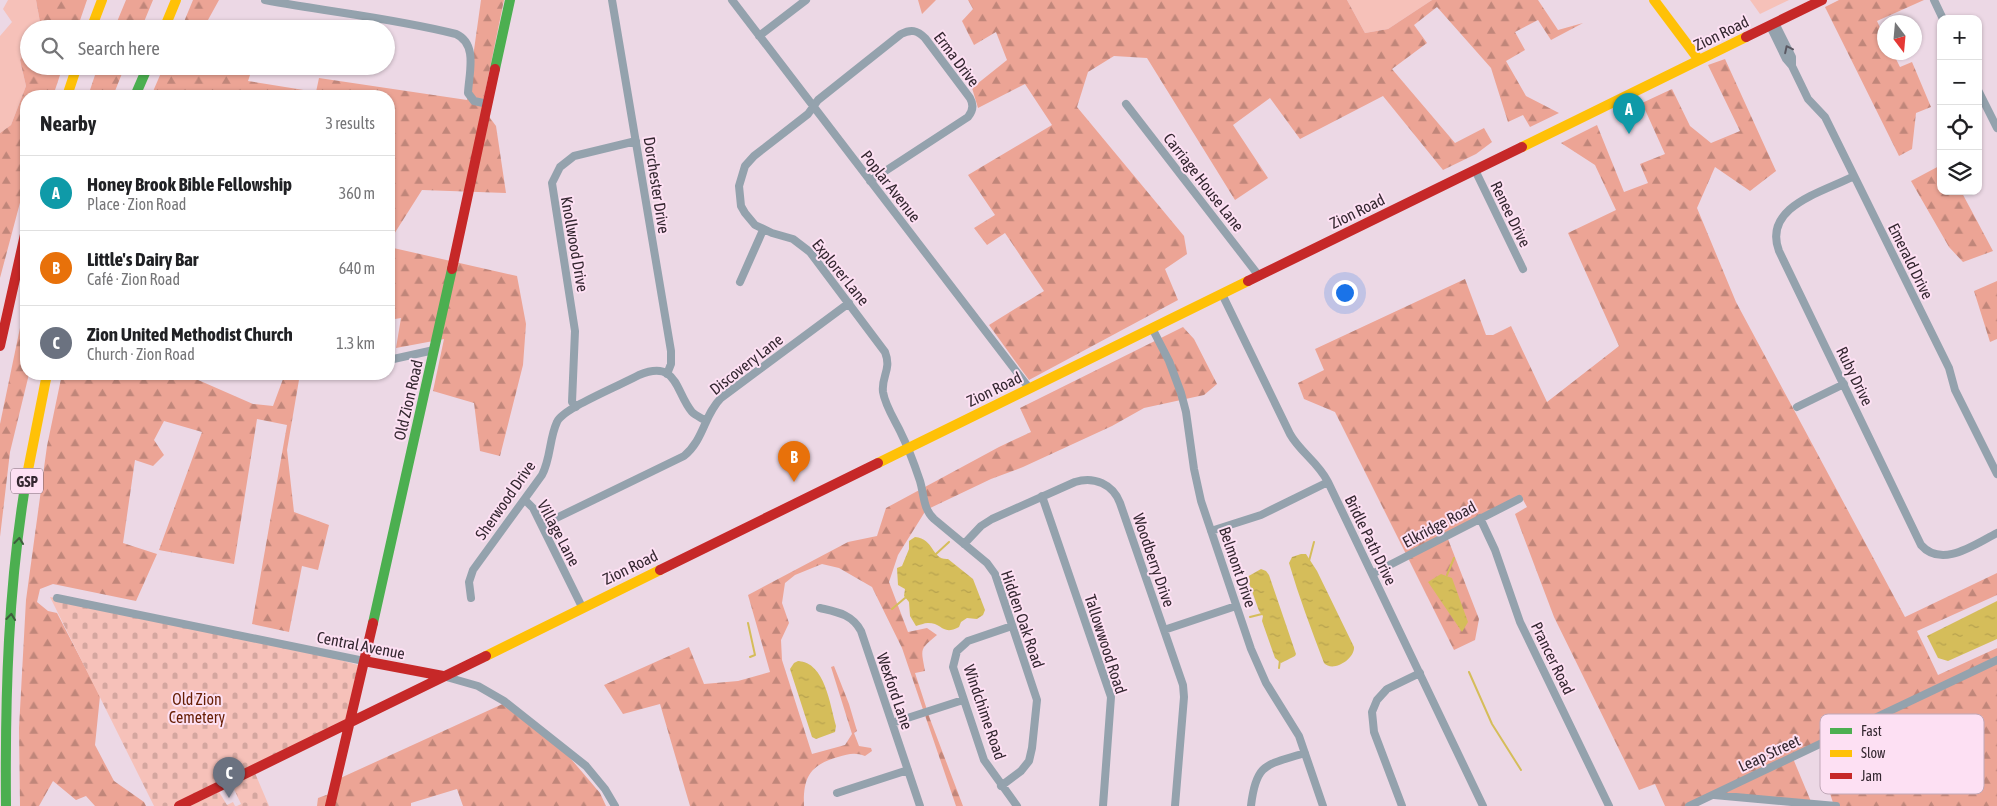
<!DOCTYPE html>
<meta charset="utf-8">
<style>
body{margin:0;font-family:"Asap Condensed",sans-serif;background:#f6f6f6;color:#202124}
.controls{position:absolute;right:15px;top:15px;display:grid;overflow:hidden;border-radius:10px;box-shadow:0 1px 4px #0004}
.controls button{width:45px;height:45px;display:grid;place-items:center;padding:0;border:0;border-bottom:1px solid #e0e0e0;background:#fff;color:#202124;font:25px sans-serif}
.compass{position:absolute;left:1877px;top:15px;width:45px;height:45px;border-radius:50%;background:#fff;box-shadow:0 1px 4px #0004;rotate:164deg}
.you{position:absolute;left:1344px;top:292px;width:18px;height:18px;margin:-12px;border:4px solid #fff;border-radius:50%;background:#1a73e8;box-shadow:0 0 0 8px #1a73e833}
.badge{display:grid;place-items:center;width:32px;height:32px;border-radius:50%;background:#2563eb;color:#fff;font-size:16px;font-weight:700}
.pin{position:absolute;translate:-50% -41px;filter:drop-shadow(0 1px 2px #0008)}
.pin::after{content:'';position:absolute;top:26px;width:18px;height:15px;background:inherit;clip-path:polygon(0 0,100% 0,50% 100%)}
.list{margin:0;padding:0;list-style:none}
h2{display:flex;justify-content:space-between;align-items:center;height:65px;margin:0;padding:0 20px;font-size:21px}
h2 small{font-size:16px;font-weight:400;color:#757577}
.list li{display:grid;grid-template-columns:32px 1fr auto;gap:15px;align-items:center;box-sizing:border-box;height:75px;padding:0 20px;border-top:1px solid #e0e0e0}
.list b{display:block;font-size:19px;white-space:nowrap}
.list p{margin:0;font-size:16px;white-space:nowrap;color:#757577}
.list em{font-size:16px;font-style:normal;color:#757577}
.icon{flex:none;width:28px;height:28px;fill:none;stroke:currentColor;stroke-width:2;stroke-linecap:round;stroke-linejoin:round}
.map{position:relative;flex:none;width:1997px;height:806px;overflow:hidden}
.search{position:absolute;background:#fff;box-shadow:0 1px 4px #0004;left:20px;top:20px;width:375px;height:55px;display:flex;align-items:center;gap:12px;box-sizing:border-box;padding:0 18px;border-radius:28px;color:#757577;font-size:19px}
.panel{position:absolute;background:#fff;box-shadow:0 1px 4px #0004;left:20px;top:90px;width:375px;height:290px;border-radius:20px}
.map>svg:first-child{display:block}
.green{fill:#f6c1b9}
.forest{fill:url(#forest-firs)}
.cemetery{fill:url(#cemetery-stones)}
.water{fill:url(#water-ripples)}
.lines{fill:none;stroke-linecap:round;stroke-linejoin:round}
.stream{stroke:#d5bd5a;stroke-width:2}
.street{stroke:#94a2ad;stroke-width:8}
.fast{stroke:#4caf50;stroke-width:10}
.slow{stroke:#ffc107;stroke-width:10}
.jam{stroke:#c62828;stroke-width:10}
.oneway{stroke:#5a5862}
.oneway2{stroke:#3e5d3d}
.labels{text-anchor:middle;dominant-baseline:central;stroke-width:4;stroke-linejoin:round;paint-order:stroke}
.shield{fill:#fde0f3;stroke:#705e6a;stroke-width:1}
.shield-label{font-size:15px;font-weight:bold;fill:#342730}
.street-label{font-size:16px;fill:#342730;stroke:#fde0f3}
.park-label{font-size:16px;fill:#661e03;stroke:#fde0f3}
.key{fill:#fde0f3;stroke:#c1a8b8;stroke-width:1}
.key-label{font-size:14px;fill:#342730}
</style>
<div class="map">
<svg width="1997" height="806" viewBox="0 0 1997 806">
<defs>
<pattern id="forest-firs" width="22" height="20" patternUnits="userSpaceOnUse" patternTransform="scale(1.25)"><rect width="22" height="20" fill="#eca495"/><path d="M5 1l3.5 6h-7zM16 11l3.5 6h-7z" fill="#c0867a"/></pattern>
<pattern id="cemetery-stones" width="16" height="16" patternUnits="userSpaceOnUse" patternTransform="scale(1.25)"><rect width="16" height="16" fill="#f6c1b9"/><path d="M2 7V4a2 2 0 0 1 4 0v3zM10 15v-3a2 2 0 0 1 4 0v3z" fill="#d4a69f"/></pattern>
<pattern id="water-ripples" width="26" height="14" patternUnits="userSpaceOnUse" patternTransform="scale(1.25)"><rect width="26" height="14" fill="#d5bd5a"/><path d="M2 4q2-2 4 0t4 0M15 11q2-2 4 0t4 0" fill="none" stroke="#b7a24f"/></pattern>
</defs>
<rect width="100%" height="100%" fill="#ecd8e5"/>
<!-- green -->
<path class="green" d="M8 0H36L40 22 37 29H29V44L20 60 26 86 11 125 0 133V36L12 22 3 9Z
M1347 0H1432L1388 29 1365 33Z
M1750 0H1789L1760 14Z"/>
<!-- forest -->
<path class="forest" d="M36 0H87L77 29H37L40 22Z
M126 0H153L141 29H114Z
M193 0H219L203 29H181Z
M481 0H504L482 107 496 126 506 193 422 190 389 242V96H151L164 66H253L248 81 316 92 319 78 467 100Z
M918 0H936L922 14Z
M968 0H1347L1365 33 1388 29 1432 0H1538L1558 30 1583 23 1551 40 1538 20 1515 32 1525 50 1506 61 1526 96 1559 113 1530 127 1523 115 1508 122 1491 68 1437 7 1414 25 1427 43 1392 69 1455 143 1484 128 1492 142 1476 154 1443 170 1383 96 1300 139 1270 98 1233 125 1268 178 1235 200 1147 58 1114 56 1088 72 1077 107 1184 236 1187 254 1165 269 1178 300 1029 380 989 325 1044 291 1005 233 987 245 974 228 995 215 968 175 1052 125 1025 84 978 108 972 88 1007 60 996 32 974 45 962 21 973 9Z
M1839 0H1924L1877 21 1883 34 1884 33V52L1893 53 1900 67 1912 62 1931 107 1916 113 1912 149 1899 156 1825 7Z
M29 44V66H63L53 96H26V180L0 278V133L11 125 26 86 20 60Z
M1725 59 1776 171 1750 191 1715 167 1697 208 1736 302 1905 617 1997 573V595L1917 631 1938 675 1997 648V806H1834L1828 787 1847 777 1835 736 1792 756 1812 804 1709 795 1686 806H1665L1655 784 1639 790 1554 617 1515 514 1527 507 1521 496 1446 534 1479 619 1475 640 1454 650 1335 412 1304 399 1298 383 1324 370 1315 349 1465 279 1486 335H1493L1511 326 1547 402 1619 346 1568 233 1616 210 1595 165 1561 143 1597 125 1624 192 1648 183 1640 164 1665 154 1642 103 1672 89 1690 126 1711 143 1740 131 1708 65Z
M98 66H125L113 96H88Z
M1941 165V191H1961L1993 251 1963 262 1949 247 1911 181Z
M389 247 517 276 526 324 523 365 500 456 480 451 474 403 433 391 444 339 396 348 401 318 389 320Z
M1997 281V339L1990 342 1974 291Z
M26 299V374H29L10 452 0 537V424Z
M1183 327 1194 339 1217 384 1204 395 1144 408 1112 426 1023 467 991 479 926 510 898 555 889 582 908 632 927 628 937 635C919 650 921 648 925 671L915 673 930 719 963 806H956L902 648 872 587 839 568 822 564 795 575 785 583 782 603 789 623 781 640 782 660 812 754 845 745 852 734 831 667 834 666 849 704 857 731 854 733 859 746 871 748 872 751 865 756C855 752 848 754 838 757 810 765 803 777 804 806H690L660 704 623 714 604 685 689 647 704 684 738 681 770 672 748 595 848 542 877 536 886 508 999 447 1031 432 1020 408Z
M62 374 189 376 253 404 273 406 283 379 294 380 295 374H300L287 450 294 512 329 525 318 570 302 566 289 632 252 624 287 425 257 419 234 564 159 550 202 432 164 421 154 440 164 455 153 466 135 460 123 543 157 554 136 601 53 584 40 589 37 602 48 611 57 613 100 696 95 745 114 781 144 802 146 806H95L86 796 76 800 53 781 39 806H20L19 728 26 600 47 446Z
M507 702 554 739 600 793 606 806H463L457 789 411 803V806H317L318 798 332 793 336 780Z"/>
<!-- cemetery -->
<path class="cemetery" d="M50 597 300 648 358 665 349 722 179 806H154Z
M255 773 269 806H237L241 804 232 785Z
M219 792 227 805 233 802 235 806H190Z"/>
<!-- water -->
<path class="water" d="M915 537C935 539 931 560 948 559L973 579 985 610 983 615 977 619 967 618 961 622 959 627C942 636 943 623 928 623 924 623 920 625 916 626L910 616 909 602 904 596 905 589 898 585 897 568 902 566 909 549V541Z
M1301 554H1306L1317 571 1354 647C1355 659 1333 673 1324 663 1311 629 1299 597 1289 563L1292 557Z
M1261 569 1266 571 1269 575 1296 654 1295 656 1281 663 1275 658 1262 621 1263 616 1259 611 1247 577Z
M1441 574 1452 578 1468 622 1462 632 1428 582Z
M1997 601V639L1948 661 1938 658 1927 636Z
M798 661C825 662 830 705 836 726L835 732 816 739 812 737 790 669 794 663Z"/>
<g class="lines">
<!-- stream -->
<path class="stream" d="M936 554 949 542
M1309 561 1314 542
M1447 575 1454 558
M892 609 905 598
M1250 617 1262 614
M748 623 755 655 750 657
M1279 668 1280 660
M1469 672 1492 724 1521 770"/>
<!-- street -->
<path class="street" d="M265 0C329 12 393 18 456 34 478 44 469 73 468 93L474 101 488 104
M612 0 671 351V364L667 374
M732 0 1029 388
M1934 0 1943 19
M1770 26 1786 59 1792 66V57L1775 23
M759 36 806 0
M1792 66 1808 99 1825 117 1949 368 1955 390 1997 474
M1978 90 1997 128
M1126 104 1259 276
M1475 170 1523 269
M1854 176C1824 192 1762 206 1779 251L1921 545C1942 569 1975 544 1997 533
M870 181 968 117C973 111 974 105 970 98L925 38C917 30 911 29 901 34L818 100 808 114 754 156 745 166 739 186 741 206 745 213 755 225 772 233 793 239 810 252 885 352C892 370 881 376 883 392 885 405 894 419 900 431 908 447 914 463 920 481 924 494 923 509 934 519L987 563 995 574 1037 700 1032 748 1029 761 1021 771 1001 786
M740 282 763 230
M1222 294 1290 434C1300 452 1318 462 1328 482L1483 806
M1152 328 1169 361 1181 393 1186 412 1194 469 1201 501 1251 649 1266 683 1299 736 1323 806
M389 360 434 350
M316 376 325 374
M576 407 572 402 575 331 552 183 560 167 574 156 636 141
M1797 407 1844 384
M1042 496 1111 697 1103 806
M525 500 533 508 582 607
M1480 518 1495 550 1520 622 1609 806
M542 525 684 456C704 440 704 415 721 398L849 303
M1211 531 1261 515 1328 482
M964 544 981 526 992 519 1075 482C1094 476 1113 484 1120 503L1183 685 1184 697 1175 806
M1372 574 1519 499
M57 598 364 661
M471 598 469 582 473 570 542 475C551 458 549 439 557 422 563 408 623 384 639 375 678 359 675 392 692 412 696 416 702 418 706 421
M820 608C837 612 852 614 861 631L920 806
M1012 626 968 641 957 651 953 667 984 760 1017 806
M1164 630 1236 606
M443 676 478 686 504 701 586 766 605 789 615 806
M892 723 963 700
M837 793 908 770
M1714 795 1836 806
M1251 806C1256 762 1267 765 1305 753
M1402 806 1374 732 1372 712 1377 700 1387 689 1420 673
M1689 806 1997 660"/>
<!-- fast -->
<path class="fast" d="M495 69 510 0
M135 96 148 66
M373 623 452 269
M6 806C5 696 8 584 27 475"/>
<!-- slow -->
<path class="slow" d="M1654 0 1699 60
M91 29 102 0
M164 29 176 0
M67 96 77 66
M1522 147 1746 37
M878 463 1248 281
M27 475 47 374
M486 656 660 570"/>
<!-- jam -->
<path class="jam" d="M1746 37 1822 0
M452 269 495 69
M1248 281 1522 147
M0 346 26 230
M660 570 878 463
M364 661 443 676
M179 806 486 656
M330 806 373 623"/>
</g>
<!-- one-way arrows -->
<defs><path id="oneway-chevron" d="M-2-3.5L2.5 0L-2 3.5" fill="none" stroke-width="1.6" stroke-linecap="round" stroke-linejoin="round" transform="scale(1.25)"/></defs>
<use class="oneway" href="#oneway-chevron" transform="translate(1788 49) rotate(-116)"/>
<g class="oneway2">
<use href="#oneway-chevron" transform="translate(19 541) rotate(-84)"/>
<use href="#oneway-chevron" transform="translate(11 617) rotate(-84)"/>
</g>
<g class="labels">
<!-- shield labels -->
<rect class="shield" x="11" y="468.5" width="32" height="25" rx="4"/>
<g class="shield-label">
<text x="27" y="481">GSP</text>
</g>
<!-- street labels -->
<g class="street-label">
<text transform="translate(1721 33) rotate(-26)">Zion Road</text>
<text transform="translate(957 59) rotate(53)">Erma Drive</text>
<text transform="translate(1204 182) rotate(52)">Carriage House Lane</text>
<text transform="translate(657 185) rotate(81)">Dorchester Drive</text>
<text transform="translate(891 186) rotate(52)">Poplar Avenue</text>
<text transform="translate(1357 211) rotate(-26)">Zion Road</text>
<text transform="translate(1511 214) rotate(64)">Renee Drive</text>
<text transform="translate(575 244) rotate(80)">Knollwood Drive</text>
<text transform="translate(1911 261) rotate(64)">Emerald Drive</text>
<text transform="translate(841 272) rotate(51)">Explorer Lane</text>
<text transform="translate(746 364) rotate(-38)">Discovery Lane</text>
<text transform="translate(1855 376) rotate(64)">Ruby Drive</text>
<text transform="translate(994 389) rotate(-26)">Zion Road</text>
<text transform="translate(408 400) rotate(-77)">Old Zion Road</text>
<text transform="translate(505 500) rotate(-55)">Sherwood Drive</text>
<text transform="translate(1439 524) rotate(-28)">Elkridge Road</text>
<text transform="translate(559 533) rotate(62)">Village Lane</text>
<text transform="translate(1371 540) rotate(64)">Bridle Path Drive</text>
<text transform="translate(1154 560) rotate(71)">Woodberry Drive</text>
<text transform="translate(630 567) rotate(-26)">Zion Road</text>
<text transform="translate(1238 567) rotate(71)">Belmont Drive</text>
<text transform="translate(1023 619) rotate(71)">Hidden Oak Road</text>
<text transform="translate(1106 644) rotate(72)">Tallowwood Road</text>
<text transform="translate(361 645) rotate(11)">Central Avenue</text>
<text transform="translate(1553 658) rotate(64)">Prancer Road</text>
<text transform="translate(895 691) rotate(71)">Wexford Lane</text>
<text transform="translate(985 712) rotate(71)">Windchime Road</text>
<text transform="translate(1769 753) rotate(-25)">Leap Street</text>
</g>
<!-- park labels -->
<g class="park-label">
<text x="197" y="699">Old Zion<tspan x="197" dy="18">Cemetery</tspan></text>
</g>
</g>
<!-- legend -->
<rect x="1820" y="714" width="164" height="80" rx="8" class="key"/>
<rect x="1830" y="728" width="22" height="6" fill="#4caf50"/>
<rect x="1830" y="750" width="22" height="7" fill="#ffc107"/>
<rect x="1830" y="773" width="22" height="6" fill="#c62828"/>
<g class="key-label">
<text x="1861" y="736">Fast</text>
<text x="1861" y="758">Slow</text>
<text x="1861" y="781">Jam</text>
</g>
</svg>
<div class="controls">
<button>+</button>
<button>−</button>
<button><svg class="icon" aria-label="locate" viewBox="0 0 24 24"><circle cx="12" cy="12" r="6"/><path d="M12 2v4M12 18v4M2 12h4M18 12h4"/></svg></button>
<button><svg class="icon" aria-label="layers" viewBox="0 0 24 24"><path d="M12 4l9 5-9 5-9-5zM3 14l9 5 9-5"/></svg></button>
</div>
<svg class="compass" viewBox="-18 -18 36 36"><path d="M0-13l5 13h-10z" fill="#e53935"/><path d="M0 13l5-13h-10z" fill="#757577"/></svg>
<div class="you"></div>
<div class="pin badge" style="left:1629px;top:134px;background:#0f9aa8">A</div>
<div class="pin badge" style="left:794px;top:482px;background:#e8710a">B</div>
<div class="pin badge" style="left:229px;top:798px;background:#6b7280">C</div>
<div class="search"><svg class="icon" aria-label="search" viewBox="0 0 24 24"><circle cx="10" cy="10" r="6"/><path d="M15 15l6 6"/></svg>Search here</div>
<section class="panel">
<h2>Nearby<small>3 results</small></h2>
<ul class="list">
<li><span class="badge" style="background:#0f9aa8">A</span><div><b>Honey Brook Bible Fellowship</b><p>Place · Zion Road</p></div><em>360 m</em></li>
<li><span class="badge" style="background:#e8710a">B</span><div><b>Little's Dairy Bar</b><p>Café · Zion Road</p></div><em>640 m</em></li>
<li><span class="badge" style="background:#6b7280">C</span><div><b>Zion United Methodist Church</b><p>Church · Zion Road</p></div><em>1.3 km</em></li>
</ul>
</section>
</div>
